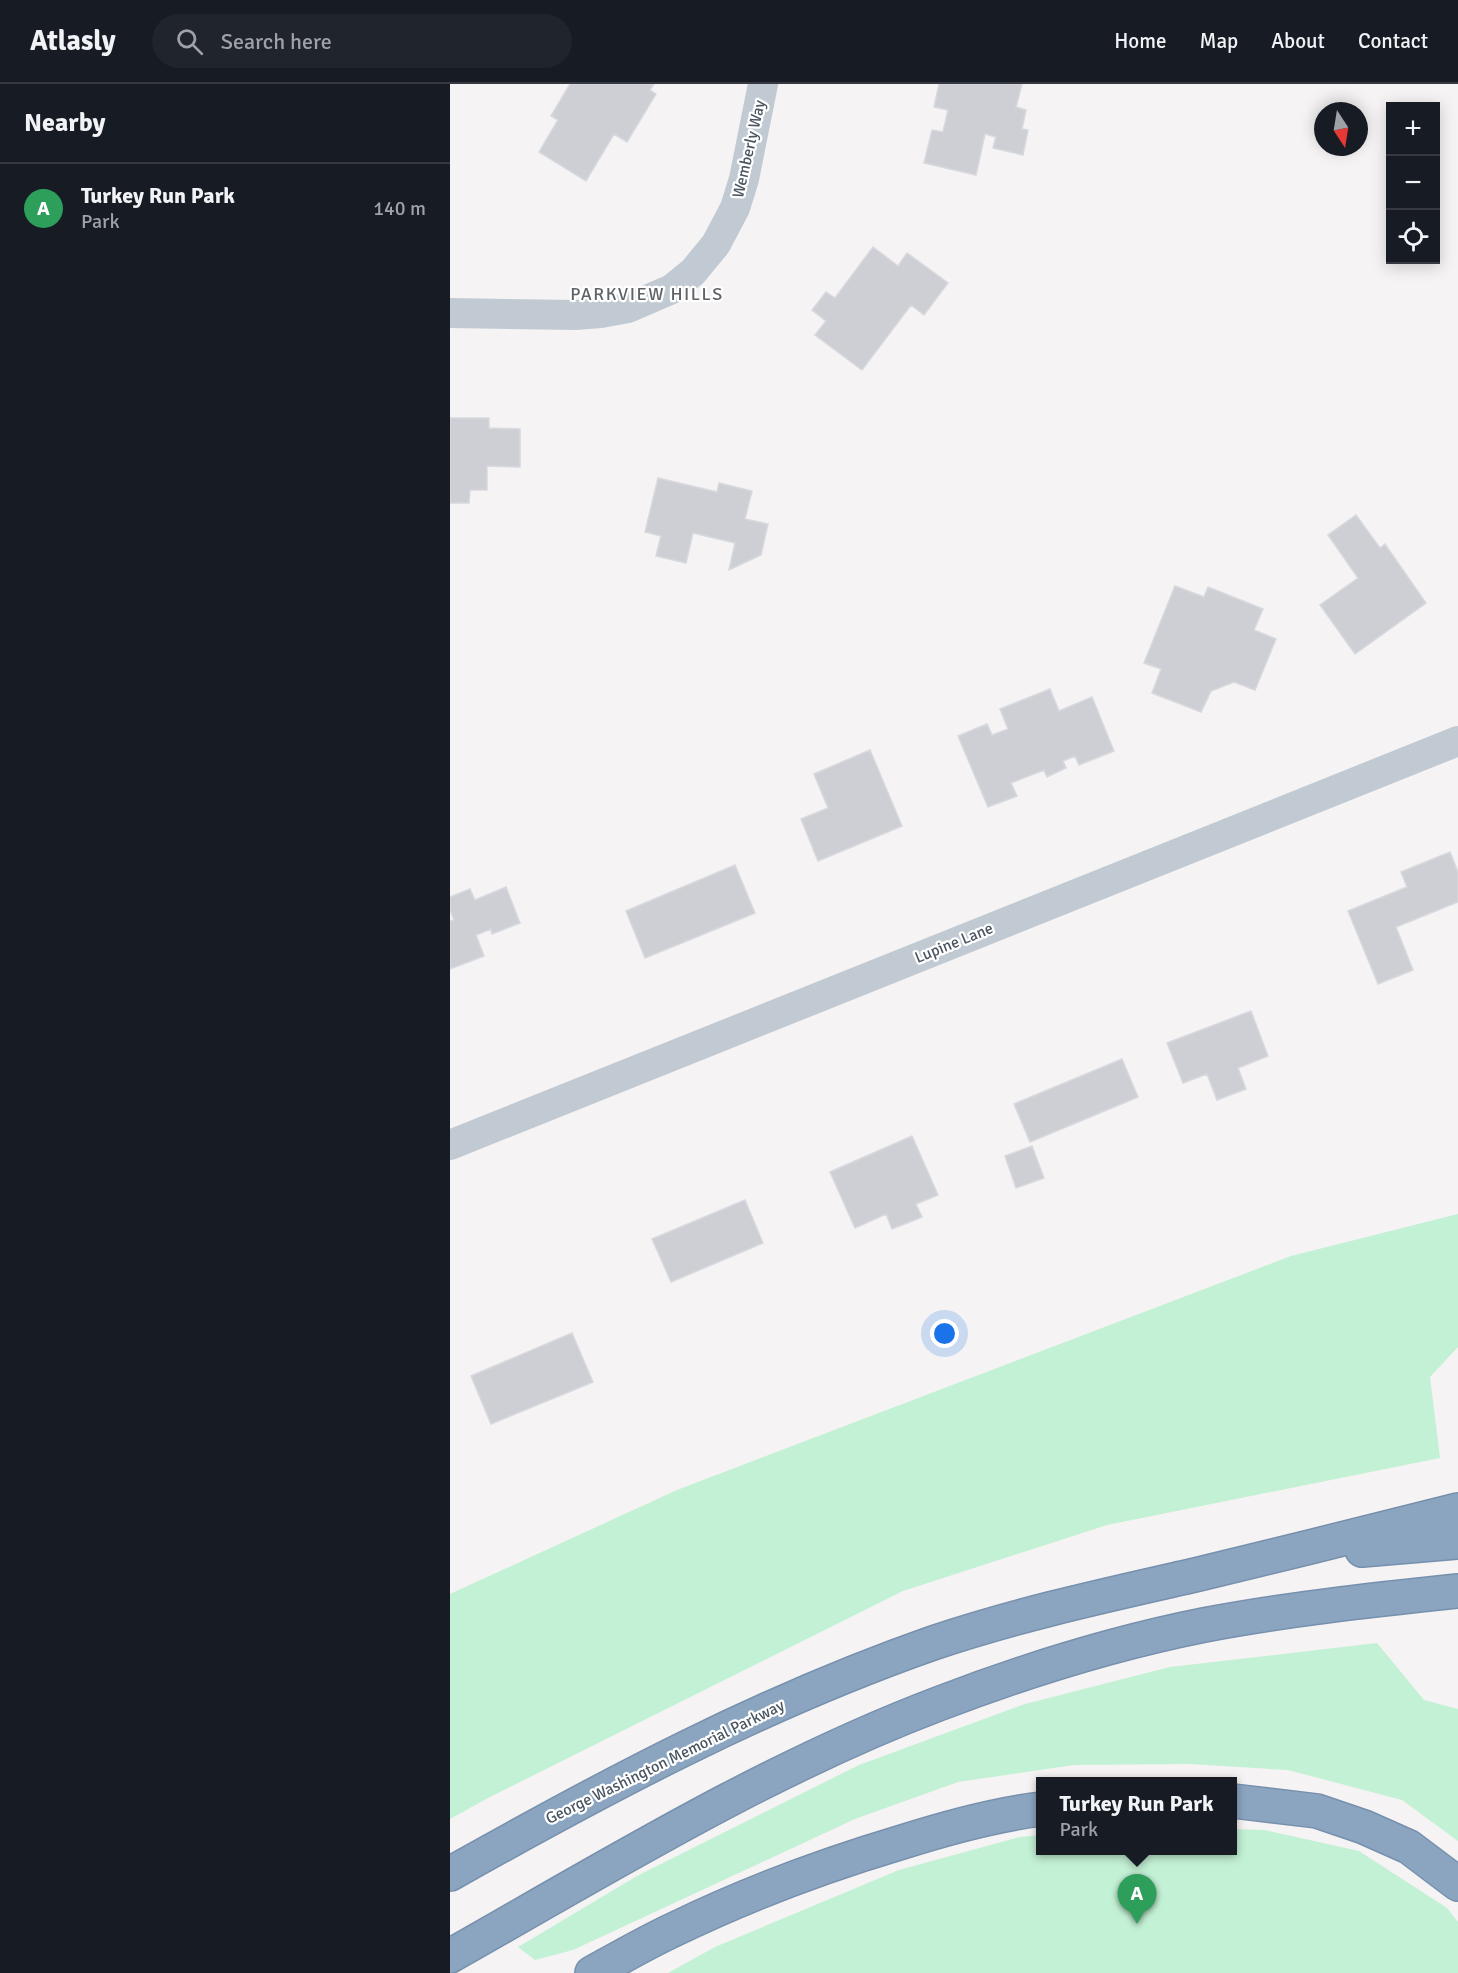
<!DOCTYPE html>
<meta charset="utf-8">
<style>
body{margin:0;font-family:Signika,sans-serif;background:#20242c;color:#f1f3f6}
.controls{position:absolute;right:18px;top:18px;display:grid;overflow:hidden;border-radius:0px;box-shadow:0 3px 15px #0003}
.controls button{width:54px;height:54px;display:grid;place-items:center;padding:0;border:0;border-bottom:2px solid #363941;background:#171b24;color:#f1f3f6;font:30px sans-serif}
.compass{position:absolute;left:864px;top:18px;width:54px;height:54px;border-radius:50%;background:#171b24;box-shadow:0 3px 15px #0003;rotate:168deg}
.you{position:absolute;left:495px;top:1250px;width:21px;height:21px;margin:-15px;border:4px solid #fff;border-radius:50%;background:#1a73e8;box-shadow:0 0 0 9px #1a73e833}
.badge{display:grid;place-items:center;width:39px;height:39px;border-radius:50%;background:#1a73e8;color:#fff;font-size:20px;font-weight:700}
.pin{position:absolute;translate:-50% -50px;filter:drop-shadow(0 2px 3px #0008)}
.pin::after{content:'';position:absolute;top:32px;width:21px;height:18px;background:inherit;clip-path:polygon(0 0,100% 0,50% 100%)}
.popup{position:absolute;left:586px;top:1693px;width:201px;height:78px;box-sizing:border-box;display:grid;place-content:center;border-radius:0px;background:#171b24;filter:drop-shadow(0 2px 4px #0005);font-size:20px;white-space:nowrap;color:#9ea1a6}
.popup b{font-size:22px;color:#f1f3f6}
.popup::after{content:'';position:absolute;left:50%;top:100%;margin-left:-12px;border:12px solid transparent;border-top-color:#171b24}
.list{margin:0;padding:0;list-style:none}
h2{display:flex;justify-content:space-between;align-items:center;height:78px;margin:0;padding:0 24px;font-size:26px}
h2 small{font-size:20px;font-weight:400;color:#9ea1a6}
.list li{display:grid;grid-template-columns:39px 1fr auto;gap:18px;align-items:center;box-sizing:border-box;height:90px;padding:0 24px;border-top:2px solid #363941}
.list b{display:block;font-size:22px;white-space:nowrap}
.list p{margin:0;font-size:20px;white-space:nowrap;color:#9ea1a6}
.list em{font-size:20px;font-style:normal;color:#9ea1a6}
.icon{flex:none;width:33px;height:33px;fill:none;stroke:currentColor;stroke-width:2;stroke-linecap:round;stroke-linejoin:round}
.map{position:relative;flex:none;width:1008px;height:1889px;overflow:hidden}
header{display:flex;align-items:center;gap:36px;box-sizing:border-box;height:84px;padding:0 30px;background:#171b24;border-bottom:2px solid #363941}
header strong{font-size:28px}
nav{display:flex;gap:33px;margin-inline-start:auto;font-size:21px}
.search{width:420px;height:54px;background:#20242c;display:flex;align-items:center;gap:15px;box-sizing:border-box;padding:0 21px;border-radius:33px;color:#9ea1a6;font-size:22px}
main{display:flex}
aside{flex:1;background:#171b24}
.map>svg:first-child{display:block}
.green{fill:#c3f1d5}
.building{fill:#cdcfd5;stroke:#d7d9de;stroke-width:1.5}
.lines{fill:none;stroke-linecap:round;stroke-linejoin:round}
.motorway-casing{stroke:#7690ad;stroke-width:36}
.minor{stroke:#c1cad2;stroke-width:30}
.motorway{stroke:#8ba5c1;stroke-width:33}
.labels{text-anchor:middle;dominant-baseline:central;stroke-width:4.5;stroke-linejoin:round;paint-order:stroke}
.street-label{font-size:16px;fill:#4a5661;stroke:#fff}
.neighbourhood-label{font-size:18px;letter-spacing:1.5px;fill:#5f6368;stroke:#fff}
</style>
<header>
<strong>Atlasly</strong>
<div class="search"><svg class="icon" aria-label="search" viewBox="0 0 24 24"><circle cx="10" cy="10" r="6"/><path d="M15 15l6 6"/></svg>Search here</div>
<nav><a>Home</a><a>Map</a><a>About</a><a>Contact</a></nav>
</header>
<main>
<aside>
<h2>Nearby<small></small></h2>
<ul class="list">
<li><span class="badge" style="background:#2e9e5b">A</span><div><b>Turkey Run Park</b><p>Park</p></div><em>140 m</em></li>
</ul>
</aside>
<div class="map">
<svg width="1008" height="1889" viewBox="0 0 1008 1889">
<rect width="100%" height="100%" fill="#f5f3f3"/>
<!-- green -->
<path class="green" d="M1008 1130V1263L980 1293 990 1374 657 1441 453 1507 38 1714 0 1735V1510L227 1406 841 1172Z
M927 1559 974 1616 1008 1625V1757L952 1716 838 1686 739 1680 624 1681 508 1698 405 1735 123 1866 85 1876 68 1863 187 1792 409 1681 575 1620 720 1583Z
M783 1745 814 1746 909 1767 997 1824 1008 1838V1889H218L265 1863 449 1786 570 1753 591 1751V1766H783Z"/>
<!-- building -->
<path class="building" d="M120 0H204L200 6 206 10 177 58 164 50 136 97 89 68 108 36 101 32Z
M489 0H572L566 23 576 26 572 45 578 46 573 71 543 64 546 53 535 50 526 91 474 79 482 46 493 48 498 26 484 23Z
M423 163 448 182 457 169 498 199 474 231 461 221 412 286 365 251 376 237 362 226 376 208 385 214Z
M0 334H39V344L70 345V383L37 382V406H20L19 419H0Z
M208 394 267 408 269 399 302 407 295 435 318 440 311 471 279 486 285 459 243 449 236 479 206 472 211 452 195 448Z
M906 431 930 464 935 460 976 519 905 570 870 521 908 494 878 451Z
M725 502 754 513 758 503 813 525 804 546 826 555 805 606 784 598 761 607 751 628 702 609 711 585 694 579Z
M600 605 609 627 642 613 664 667 629 681 625 672 613 677 616 684 597 693 594 686 561 699 567 712 538 723 508 652 537 640 542 651 558 645 550 625Z
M420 666 452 742 368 777 351 735 378 724 364 690Z
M1000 768 1008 788V818L946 843 963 886 928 900 898 827 957 803 951 788Z
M285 781 305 829 195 874 176 827Z
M56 803 70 839 42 850 41 845 26 851 34 872 0 885V837L4 836 0 826V813L20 805 25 816Z
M801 927 818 972 788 984 796 1005 767 1016 757 990 733 999 717 959Z
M672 975 688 1013 580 1058 564 1020Z
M462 1052 488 1111 466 1120 472 1133 442 1145 436 1130 405 1144 380 1088Z
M582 1062 594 1094 566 1104 555 1072Z
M295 1116 313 1159 221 1198 202 1155Z
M122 1249 143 1298 41 1340 21 1292Z"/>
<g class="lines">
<!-- motorway casing -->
<g class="motorway-casing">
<path id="motorway" d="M912 1466 1008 1458
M783 1717 867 1727 914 1743 959 1763 1008 1800
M0 1790C156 1702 314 1618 483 1559 569 1530 657 1511 745 1491 833 1470 920 1448 1008 1426
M0 1872C159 1782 317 1685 488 1620 574 1587 664 1559 754 1541 838 1525 923 1516 1008 1507
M142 1889C168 1875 195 1859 223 1846 295 1811 372 1782 449 1759 496 1744 542 1731 591 1725"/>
</g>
<!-- minor -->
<path class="minor" d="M0 229 125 231 151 229 178 224 222 205 243 188 266 160 285 124 294 95 313 0
M0 1061 1008 657"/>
<!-- motorway -->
<use href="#motorway" class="motorway"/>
</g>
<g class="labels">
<!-- street labels -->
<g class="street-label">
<text transform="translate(299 65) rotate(-77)">Wemberly Way</text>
<text transform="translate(504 859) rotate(-22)">Lupine Lane</text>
<text transform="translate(215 1678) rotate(-26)">George Washington Memorial Parkway</text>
</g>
<!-- neighbourhood labels -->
<g class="neighbourhood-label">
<text x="197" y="210">PARKVIEW HILLS</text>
</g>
</g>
</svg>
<div class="controls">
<button>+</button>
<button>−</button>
<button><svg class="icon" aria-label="locate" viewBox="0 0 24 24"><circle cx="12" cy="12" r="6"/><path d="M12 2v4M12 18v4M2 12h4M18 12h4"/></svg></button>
</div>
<svg class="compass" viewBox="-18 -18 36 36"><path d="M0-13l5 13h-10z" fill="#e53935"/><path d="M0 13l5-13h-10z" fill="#9ea1a6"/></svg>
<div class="you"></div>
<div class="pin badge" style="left:687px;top:1840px;background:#2e9e5b">A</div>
<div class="popup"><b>Turkey Run Park</b>Park</div>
</div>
</main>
